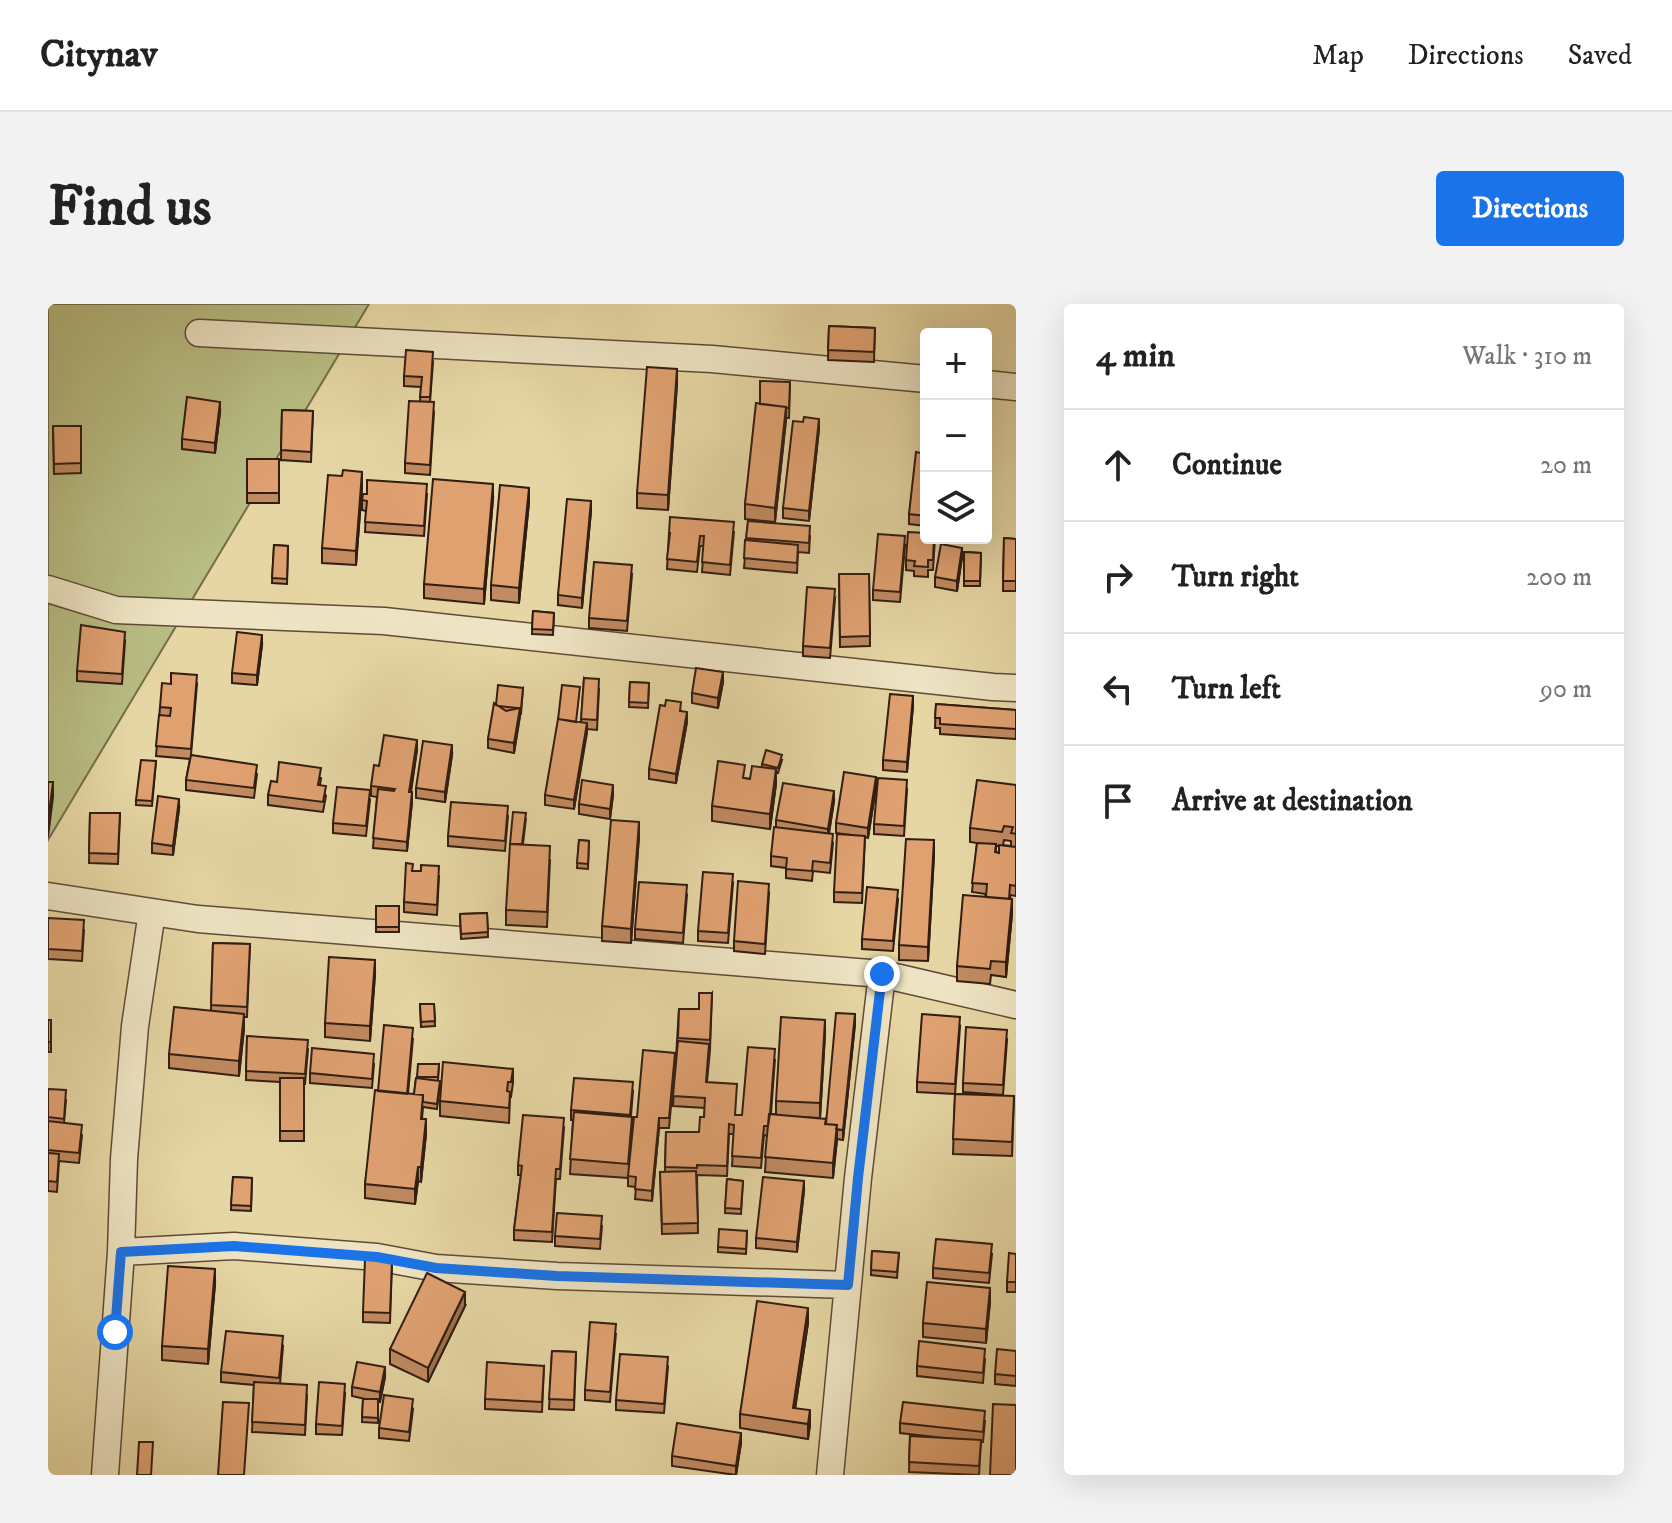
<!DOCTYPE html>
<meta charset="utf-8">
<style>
body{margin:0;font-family:"IM FELL DW Pica",serif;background:#f2f2f2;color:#222}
.controls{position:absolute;right:24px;top:24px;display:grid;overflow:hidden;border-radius:8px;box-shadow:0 8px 32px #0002}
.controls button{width:72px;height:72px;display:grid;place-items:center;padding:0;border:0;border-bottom:2px solid #e0e0e0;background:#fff;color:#222;font:40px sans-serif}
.stop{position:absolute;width:24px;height:24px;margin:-18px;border:6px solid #1a73e8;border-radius:50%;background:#fff}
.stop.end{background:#1a73e8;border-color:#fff;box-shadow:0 2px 8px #0008}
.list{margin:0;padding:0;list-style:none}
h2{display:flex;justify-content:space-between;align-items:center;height:104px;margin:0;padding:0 32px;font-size:34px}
h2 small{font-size:26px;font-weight:400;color:#767676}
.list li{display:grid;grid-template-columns:52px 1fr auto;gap:24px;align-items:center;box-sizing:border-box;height:112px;padding:0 32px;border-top:2px solid #e0e0e0}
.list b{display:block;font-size:30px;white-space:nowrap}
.list em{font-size:26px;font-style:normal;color:#767676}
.icon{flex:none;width:44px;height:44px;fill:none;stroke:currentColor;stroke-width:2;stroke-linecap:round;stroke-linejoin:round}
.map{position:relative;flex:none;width:968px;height:1171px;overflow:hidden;border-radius:8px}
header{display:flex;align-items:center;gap:48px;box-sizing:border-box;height:112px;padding:0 40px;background:#fff;border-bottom:2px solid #e0e0e0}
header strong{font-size:38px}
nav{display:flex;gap:44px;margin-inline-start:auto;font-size:28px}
.intro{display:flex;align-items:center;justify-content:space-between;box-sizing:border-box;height:192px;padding:0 48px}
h1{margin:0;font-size:56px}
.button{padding:20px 36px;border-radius:8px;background:#1a73e8;color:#fff;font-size:28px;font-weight:700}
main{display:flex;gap:48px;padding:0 48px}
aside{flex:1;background:#fff;border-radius:8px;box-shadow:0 8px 32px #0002}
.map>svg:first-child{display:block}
.green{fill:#b8bd83;stroke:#756d4a;stroke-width:2}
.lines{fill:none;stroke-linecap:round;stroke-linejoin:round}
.minor-casing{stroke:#5f4b36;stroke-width:29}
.minor{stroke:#eee4c3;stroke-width:26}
.wall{fill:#c18a61;stroke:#321d12;stroke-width:2;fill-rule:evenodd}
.shaded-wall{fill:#9d714f;stroke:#321d12;stroke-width:2}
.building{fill:#e0a171;stroke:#321d12;stroke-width:2}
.route{stroke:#1a73e8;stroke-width:10}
</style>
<header>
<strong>Citynav</strong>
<nav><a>Map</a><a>Directions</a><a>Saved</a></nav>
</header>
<div class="intro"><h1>Find us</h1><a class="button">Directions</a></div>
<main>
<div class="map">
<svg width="968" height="1171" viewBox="0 0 968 1171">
<rect width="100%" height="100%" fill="#e5d6a3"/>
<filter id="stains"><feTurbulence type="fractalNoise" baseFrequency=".0025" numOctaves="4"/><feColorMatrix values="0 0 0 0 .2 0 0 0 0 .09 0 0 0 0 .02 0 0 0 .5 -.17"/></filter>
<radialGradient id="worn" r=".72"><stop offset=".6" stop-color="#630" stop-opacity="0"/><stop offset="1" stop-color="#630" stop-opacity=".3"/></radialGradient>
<!-- green -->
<path class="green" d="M0 0H321L0 536Z"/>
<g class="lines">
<!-- minor casing -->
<g class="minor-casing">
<path id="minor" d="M151 29 664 55 878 75
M938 80 968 83
M0 285 68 306 336 317 945 383 968 384
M0 592 150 615 834 670 968 701
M73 948 186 942 329 953 388 964 509 972 800 981
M57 1171 73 948 76 855 87 722 104 608
M782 1171 810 874 834 670"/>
</g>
<!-- minor -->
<use href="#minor" class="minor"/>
</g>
<!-- wall -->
<path class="wall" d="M781 22 827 24 826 58 780 56Z
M385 58 382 98 386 108 382 171 357 169V159L372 98 373 83 356 82V72Z
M742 78 741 114H738L727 218 697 215V200L712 100Z
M629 80 620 206 589 204V189Z
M234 106 265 107 263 158 233 156Z
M172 108 167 149 134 145V135Z
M5 122H33V169L6 170Z
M771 125 761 217 735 214V204Z
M878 150V222L861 220V210Z
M199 155H231V199H199Z
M314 183 308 261 274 259V244Z
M379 190 376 232 317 228 318 207 314 206V196Z
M445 195 436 300 376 294V280Z
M481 198 471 299 443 296V281Z
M543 207 534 304 510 301V291Z
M700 217 762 232 761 249 750 248 749 269 696 264Z
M686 228 682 271 654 268 656 242H652L649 268 619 265 621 229Z
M887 234 885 266H880V273L866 272V267L858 266V256Z
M956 234 968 235V287H955Z
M226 241 240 242 239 280 224 279Z
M857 242 852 298 825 296V286Z
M916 248 933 249 932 282H916Z
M914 253 909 287 887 283V273Z
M791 270H821L822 342 792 343Z
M584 271 579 327 541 324V314Z
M787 295 782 354 755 352V342Z
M485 307 506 309 505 331 484 330Z
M77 337 74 380 29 377V367Z
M214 341 209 381 184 379V369Z
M536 374 551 385 549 426 539 425 526 505 497 501V491L533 418Z
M582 378 601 379 600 404 581 403Z
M675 378 670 404 644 399V389Z
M149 380 143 451 209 470 206 494 138 486V476L142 455 108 452 112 403Z
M475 384 473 410H472L466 449 440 444V435L448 401Z
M888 400 968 406V435L892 430V424H887Z
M865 402 859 468 835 466V456Z
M633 407 639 418 628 479 601 475V465Z
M369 446 363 488 364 498 359 547 325 544 329 493 323 492V482L331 462Z
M404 451 397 498 368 494V484Z
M734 456 730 469 728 468V480L722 525 664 517V502L697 474 702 475 714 463V460Z
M108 457 104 502 88 501V496Z
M273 474 272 481 278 492 275 508 220 501V491L229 478Z
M968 481V592L962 591 964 610 958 673 943 671 942 680 909 677V662L938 590 924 588 929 539 922 538V524ZM956 536 963 537V542L955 541ZM948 542H951V549L948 548Z
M828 483 820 534 817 533 814 599 786 598V588L804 531 788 529V519Z
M859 486 856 532 826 530V520Z
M565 491 562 515 531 510V500Z
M322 496 318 532 285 529V519Z
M786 497 781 529 785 539 782 569 765 567 764 577 738 574V564L723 562V552L728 524V516Z
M131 505 125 551 104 549V539Z
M42 509H72L70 560 41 559Z
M460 512 457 547 400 542V532Z
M478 514 475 540 502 556 499 623 458 621V606Z
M591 533 583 639 554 637V622Z
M531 536 541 537 540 565 529 564Z
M886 551 880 657 851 656V641Z
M365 567H373L391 572 389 611 356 608V598Z
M685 580 680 639 650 637V627Z
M721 590 717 650 686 647V637Z
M639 591 635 639 587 635V625Z
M850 596 845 647 814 645V635Z
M328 602H351V628H328Z
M439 609 440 633 413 635 412 610Z
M0 614 36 626 34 657 0 655Z
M165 639 202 640 199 713H196V725L191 772 121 764V750L163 706Z
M327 670 322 737 277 733V719Z
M664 689 662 746 659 778 688 811H694L727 755 723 810H728V797L777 730 772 814 750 813 778 815 807 720 795 836 789 835 785 874 717 868 719 832 716 831 713 864 684 862 686 830H681L679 872 649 871 650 929 614 930 612 868H617L618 828H651L656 813 657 804 625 802 631 705H651Z
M372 700H386L387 722 373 723Z
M0 716H3V748H0Z
M912 723 907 790 966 792 964 852 905 850 907 790 869 788V778Z
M199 732 260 745 257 780H256V837H232V778L198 776Z
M365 734 360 790H366L368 774 391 760 390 777 392 782 389 805 375 803 374 815 378 830 373 878 370 877 367 900 317 894V880L330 787Z
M959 736 955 791 915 788V779Z
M627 759 621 824H611L604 897 587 895 588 883 580 882V874L522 870 525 816H523V806L585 787 583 812 584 826 589 813Z
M326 760 324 784 262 779V769Z
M465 765V779L463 793H462L461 819 392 812V797Z
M0 785 18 796 16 819 34 831 31 859 11 857 9 888 0 887Z
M516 824 512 875H508L504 938 466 936V926L473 871H470V861Z
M185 873 204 874 203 907 183 906Z
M679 875 695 877 693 910 677 909Z
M756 887 749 948 708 944V934Z
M554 922 552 945 507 942V932Z
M699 927 698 950 670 948V943Z
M824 947 851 949 849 974 823 971Z
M944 950 941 979 885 974V964Z
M968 950V988H959V978Z
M344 957 342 1019 315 1018V1008Z
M167 980 160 1060 114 1056V1042Z
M942 998 938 1039 875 1033V1019Z
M417 1002 380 1078 342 1060V1045Z
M760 1019 747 1104 762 1121 760 1135 692 1124V1110Z
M568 1029 562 1098 537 1096V1086Z
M235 1042 232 1080 259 1091 257 1131 204 1128 206 1081 173 1078V1068Z
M504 1047 528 1048 526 1106 501 1105Z
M968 1047V1082L947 1080V1070Z
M937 1055 935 1079 869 1072V1062Z
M496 1062 494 1108 437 1105V1095Z
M620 1063 616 1109 568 1106V1096Z
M337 1073 332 1098 330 1097V1119L314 1118 315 1095H317L304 1092V1083Z
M297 1090 294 1131 268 1130V1120Z
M365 1105 361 1137 331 1134V1124Z
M937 1117 935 1138H933L931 1171 861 1168 862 1132 905 1135 852 1129V1119Z
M693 1139 688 1171 624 1162V1152Z"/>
<!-- shaded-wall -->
<path class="shaded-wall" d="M629 65V80L620 206V191Z
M172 98V108L167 149V139Z
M738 103V117L727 218V204Z
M771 115V125L761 217V207Z
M314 168V183L308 261V247Z
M445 180V195L436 300V285Z
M481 184V198L471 299V284Z
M543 197V207L534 304V294Z
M914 244V253L909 287V277Z
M214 331V341L209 381V371Z
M675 368V378L670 404V394Z
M865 392V402L859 468V458Z
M472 404V413L466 449V439Z
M639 408V418L628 479V470Z
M539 419V429L526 505V496Z
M369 436V446L361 498V488Z
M404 441V451L397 498V488Z
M728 465V480L722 525V510Z
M828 473V483L820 534V524Z
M5 478V493L0 533V518Z
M565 481V491L562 515V505Z
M786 487V497L780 535V525Z
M364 488V498L359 547V538Z
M131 495V505L125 551V542Z
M591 518V533L583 639V625Z
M886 536V551L880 657V643Z
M964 595V610L958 673V658Z
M327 656V670L322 737V722Z
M196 710V725L191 772V757Z
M807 710V720L795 836V826Z
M777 716V730L772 814V799Z
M611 814V824L604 897V887Z
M378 815V830L373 878V863Z
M789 821V836L785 874V859Z
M370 863V877L367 900V885Z
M756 877V887L749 948V938Z
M167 965V980L160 1060V1045Z
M942 984V998L938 1039V1025Z
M417 988V1002L380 1078V1064Z
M760 1004V1019L745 1119V1104Z
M337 1063V1073L332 1098V1088Z
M762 1106V1121L760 1135V1120Z
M693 1129V1139L688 1171V1162Z"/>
<!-- building -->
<path class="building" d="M781 22 827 24 826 48 780 46Z
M358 46 385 48 382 93H372L374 73 356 72Z
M599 63 629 65 620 191 589 189Z
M712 77 742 78 741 104H738V103L712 100Z
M139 93 172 98 167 139 134 135Z
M361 97 386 98 382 161 357 159Z
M708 99 738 103 727 204 697 200Z
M234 106 265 107 263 148 233 146Z
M756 113 771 115 761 207 735 204 745 117 755 118Z
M5 122H33V159L6 160Z
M868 148 878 150V212L861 210Z
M199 155H231V189H199Z
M295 166 314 168 308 247 274 244 280 171 294 172Z
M385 175 445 180 436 285 376 280Z
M319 176 379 180 376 222 317 218 319 197 314 196 315 190H319Z
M452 181 481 184 471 284 443 281Z
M519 195 543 197 534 294 510 291Z
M622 213 686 218 682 261 654 258 656 232H652L649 258 619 255 622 229H621Z
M700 217 762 222 761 239 698 234Z
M860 228 878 229V234H886L885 256H880V263L866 262 867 257 858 256Z
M830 230 857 232 852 288 825 286Z
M956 234 968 235V277H955Z
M697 236 750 241 749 259 696 254Z
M893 240 914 244 909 277 887 273Z
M226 241 240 242 239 275 224 274Z
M916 248 933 249 932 277H916Z
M546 258 584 261 579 317 541 314Z
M791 270H821L822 332 792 333Z
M759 283 787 285 782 344 755 342Z
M485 307 506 309 505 326 484 325Z
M33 321 77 328 74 370 29 367Z
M189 328 214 331 209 371 184 369Z
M648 364 675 368 670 394 644 389Z
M123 369 149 371 143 445 108 442 111 411 122 412 123 404 112 403 114 379 123 380Z
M536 374 551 375 549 416 533 415Z
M582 378 601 379 600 399 581 398Z
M450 381 475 384 473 405 472 404H469L451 402 448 401Z
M514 381 532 383 528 418 510 415V416Z
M842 390 865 392 859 458 835 456Z
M618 396 633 398 632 407 639 408 628 470 601 465 612 401 617 402Z
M446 399 458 407 472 404 466 439 440 435Z
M888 400 968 406V425L892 420V414H887Z
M510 415 539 419 526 496 497 491Z
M336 431 369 436 361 488H364L359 538 325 534 330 485 346 487 347 485 323 482 326 461 331 462Z
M375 437 404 441 397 488 368 484Z
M718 446 734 451 730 464 714 460Z
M143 451 209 461 206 484 138 476Z
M93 456 108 457 104 497 88 496Z
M670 457 697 461 695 474 702 475 704 462 728 465 722 510 664 502Z
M231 458 273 464 270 481 278 482 275 498 220 491 223 477 229 478Z
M796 468 828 473 820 524 788 519Z
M830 474 859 476 856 522 826 520Z
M534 476 565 481 562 505 531 500Z
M929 476 968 481V530L963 529 965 523 956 522 954 528 922 524Z
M0 478H5L0 518Z
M735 479 786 487 780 525 728 516Z
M289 483 322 486 318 522 285 519Z
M110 492 131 495 125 542 104 539Z
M403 498 460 502 457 537 400 532Z
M465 508 478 509 474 540H462Z
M42 509H72L70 550 41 549Z
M563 516 591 518 583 625 554 622Z
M726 523 785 530 782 559 765 557 764 567 738 565 739 554 723 552Z
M789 530 817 532 814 589 786 588Z
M858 535 886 536 880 643 851 641Z
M531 536 541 537 540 560 529 559Z
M929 539 948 540 947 548 951 549V541L968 543V582L962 581 961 595 938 593 939 580 924 579Z
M462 540 502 542 499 608 458 606Z
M358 559 365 560 364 567H373V561L391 562 389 601 356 598Z
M655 568 685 570 680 629 650 627Z
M690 577 721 580 717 640 686 637Z
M591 578 639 581 635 629 587 625Z
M819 583 850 586 845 637 814 635Z
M915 591 964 595 958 658 943 657 942 665 909 662Z
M328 602H351V623H328Z
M439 609 440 628 413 630 412 610Z
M0 614 36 616 34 647 0 645Z
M165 639 202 640 199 703 163 701Z
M281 653 327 656 322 722 277 719Z
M651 689H664L662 736 630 734 631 705H651Z
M372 700H386L387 717 373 718Z
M126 703 196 710 191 757 121 750Z
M788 709 807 710 795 826 788 825 789 821 778 820Z
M874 710 912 713 907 780 869 778Z
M733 713 777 716 772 799 728 797Z
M0 716H3V738H0Z
M336 721 365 724 359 790 330 787Z
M918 723 959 726 955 781 915 779Z
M199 732 260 736 257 770 198 767Z
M630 737 661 740 658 778 689 780 687 811H694L700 743 727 745 722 810 720 822H716L713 854 684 852 686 821 681 820 679 862 649 861V864L617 863 618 828H651L652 813H656L657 794 625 792Z
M264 744 326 750 324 775 262 769Z
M595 746 627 749 621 814H611L604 887 587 885 588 873 580 872 586 813H589Z
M395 758 465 765 463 778H460L459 787 462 788 461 804 392 797Z
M370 760H391L390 773H369Z
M232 774H256V827H232Z
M368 774 392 777 389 800 375 798V791L366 790Z
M526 774 585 778 582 811 523 806Z
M0 785 18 786 16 815 0 813Z
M327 786 375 791 373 815H378L373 863H370L367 885 317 880Z
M907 790 966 792 964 838 905 835Z
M526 808 584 813 580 860 522 855Z
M721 810 778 815 777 820 789 821 785 859 717 853Z
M475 811 516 814 512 865H508L504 928 466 926 474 862 470 861Z
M0 817 34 821 31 849 0 846Z
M0 849 11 850 9 878 0 877Z
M648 867 650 919 614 920 612 868Z
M185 873 204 874 203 902 183 901Z
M715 873 756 877 749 938 708 934Z
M679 875 695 877 693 905 677 904Z
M509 909 554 912 552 935 507 932Z
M671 925 699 927 698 945 670 943Z
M888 935 944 940 941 969 885 964Z
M824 947 851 949 849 968 823 966Z
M961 949 968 950V978H959Z
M317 955 344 957 342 1009 315 1008Z
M120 962 167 965 160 1045 114 1042Z
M379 969 417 988 380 1064 342 1045Z
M879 978 942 984 938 1025 875 1019Z
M709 997 760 1004 745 1104 762 1106 760 1120 692 1110Z
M542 1018 568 1020 562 1088 537 1086Z
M178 1027 235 1032 231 1074 173 1068Z
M871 1037 937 1045 935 1069 869 1062Z
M949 1045 968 1047V1072L947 1070Z
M504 1047 528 1048 526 1096 501 1095Z
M572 1050 620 1053 616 1100 568 1096Z
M309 1058 337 1063 332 1088 304 1083Z
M439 1058 496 1062 494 1098 437 1095Z
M206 1078 259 1081 257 1121 204 1118Z
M271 1078 297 1080 294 1122 268 1120Z
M336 1091 365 1095 361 1128 331 1124Z
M315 1095H330V1114L314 1113Z
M175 1098 201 1099 196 1171H170Z
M855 1098 937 1107 935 1128 852 1119Z
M945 1100 968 1101V1171H942Z
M629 1119 693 1129 688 1162 624 1152Z
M862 1132 933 1136 931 1162 861 1158Z
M91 1138H105L103 1171H89Z"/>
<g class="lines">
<!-- route -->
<path class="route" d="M67 1028 73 948 186 942 329 953 388 964 509 972 800 981 810 874 834 670"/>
</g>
<rect width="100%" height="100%" filter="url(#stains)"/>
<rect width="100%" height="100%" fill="url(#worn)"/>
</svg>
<div class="controls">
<button>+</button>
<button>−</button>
<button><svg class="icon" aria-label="layers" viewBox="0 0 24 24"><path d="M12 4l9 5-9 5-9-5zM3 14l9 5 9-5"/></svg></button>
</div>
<div class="stop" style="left:67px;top:1028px"></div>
<div class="stop end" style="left:834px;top:670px"></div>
</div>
<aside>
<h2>4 min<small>Walk · 310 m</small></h2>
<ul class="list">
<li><svg class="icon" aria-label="ahead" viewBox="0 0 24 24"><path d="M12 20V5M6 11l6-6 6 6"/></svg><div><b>Continue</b></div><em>20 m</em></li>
<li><svg class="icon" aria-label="right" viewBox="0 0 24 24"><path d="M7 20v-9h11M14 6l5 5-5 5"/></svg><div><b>Turn right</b></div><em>200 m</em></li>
<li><svg class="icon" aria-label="left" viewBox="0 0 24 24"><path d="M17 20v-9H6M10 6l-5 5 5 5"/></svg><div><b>Turn left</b></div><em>90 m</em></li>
<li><svg class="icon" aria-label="arrive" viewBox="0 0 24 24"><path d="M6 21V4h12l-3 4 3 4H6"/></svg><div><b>Arrive at destination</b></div></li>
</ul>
</aside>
</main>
